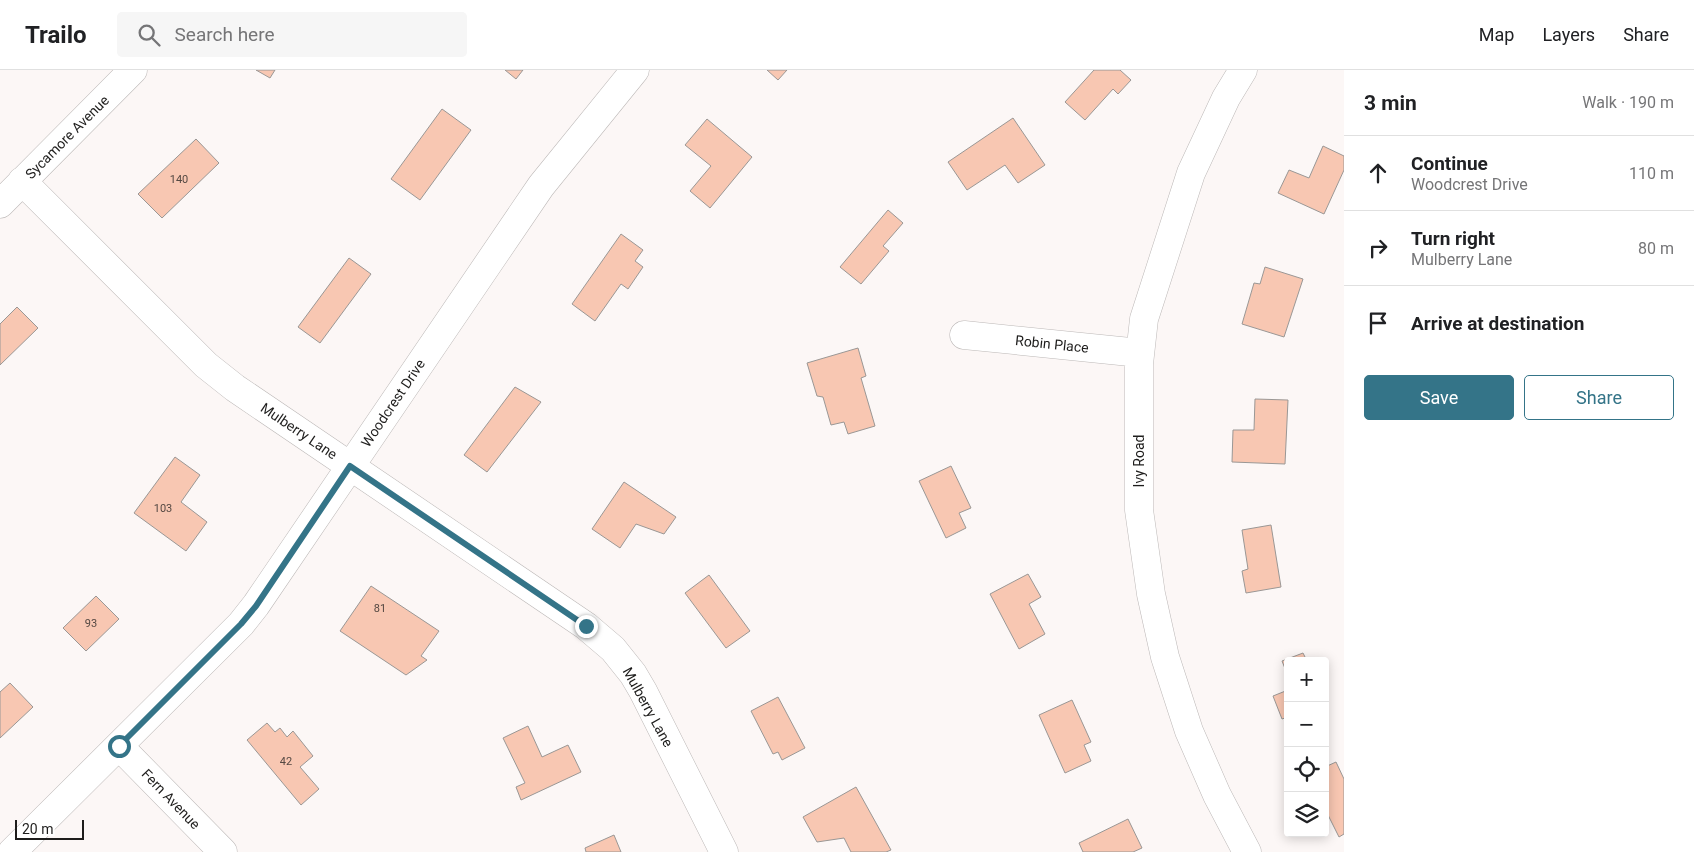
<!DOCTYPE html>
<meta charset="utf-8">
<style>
body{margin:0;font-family:Roboto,sans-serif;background:#f6f6f6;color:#202124}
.controls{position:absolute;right:15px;bottom:15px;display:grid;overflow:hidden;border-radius:5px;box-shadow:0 2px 12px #0003}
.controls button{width:45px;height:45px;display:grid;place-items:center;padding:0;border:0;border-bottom:1px solid #e0e0e0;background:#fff;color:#202124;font:25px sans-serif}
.scale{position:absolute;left:15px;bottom:12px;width:69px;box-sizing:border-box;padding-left:5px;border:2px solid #1e1d1c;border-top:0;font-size:14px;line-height:18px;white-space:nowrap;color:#1e1d1c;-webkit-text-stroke:4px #fff;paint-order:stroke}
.stop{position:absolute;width:15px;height:15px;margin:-11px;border:4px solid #347488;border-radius:50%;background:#fff}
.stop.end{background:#347488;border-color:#fff;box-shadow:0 1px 5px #0008}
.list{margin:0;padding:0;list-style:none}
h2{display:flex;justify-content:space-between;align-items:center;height:65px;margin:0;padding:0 20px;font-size:21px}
h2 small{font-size:16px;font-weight:400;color:#757577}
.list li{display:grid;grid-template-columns:32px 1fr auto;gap:15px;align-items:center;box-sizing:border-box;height:75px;padding:0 20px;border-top:1px solid #e0e0e0}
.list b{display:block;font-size:19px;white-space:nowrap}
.list p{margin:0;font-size:16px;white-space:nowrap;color:#757577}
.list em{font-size:16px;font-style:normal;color:#757577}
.actions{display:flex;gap:10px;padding:15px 20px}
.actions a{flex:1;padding:11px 0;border:1px solid #347488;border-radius:5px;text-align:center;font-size:18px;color:#347488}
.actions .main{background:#347488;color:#fff}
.icon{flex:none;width:28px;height:28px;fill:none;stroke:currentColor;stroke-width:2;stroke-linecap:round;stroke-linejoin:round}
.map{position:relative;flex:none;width:1344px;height:782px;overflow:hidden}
header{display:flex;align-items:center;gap:30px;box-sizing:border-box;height:70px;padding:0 25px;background:#fff;border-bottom:1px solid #e0e0e0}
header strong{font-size:24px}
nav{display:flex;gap:28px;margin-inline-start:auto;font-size:18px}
.search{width:350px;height:45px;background:#f6f6f6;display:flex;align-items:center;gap:12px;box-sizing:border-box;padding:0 18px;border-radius:5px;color:#757577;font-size:19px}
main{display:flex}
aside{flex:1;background:#fff}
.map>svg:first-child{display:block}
.building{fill:#f8c7b2;stroke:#9a9795}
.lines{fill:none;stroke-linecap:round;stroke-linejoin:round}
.street-casing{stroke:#bcb8b7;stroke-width:29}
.street{stroke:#fff;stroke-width:28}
.route{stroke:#347488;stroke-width:6}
.labels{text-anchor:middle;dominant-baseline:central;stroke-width:4;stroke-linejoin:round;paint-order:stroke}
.number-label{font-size:11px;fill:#544842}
.street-label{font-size:14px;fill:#1e1d1c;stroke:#fff}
</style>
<header>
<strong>Trailo</strong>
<div class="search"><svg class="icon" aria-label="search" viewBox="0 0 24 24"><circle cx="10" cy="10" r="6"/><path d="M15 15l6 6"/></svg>Search here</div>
<nav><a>Map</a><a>Layers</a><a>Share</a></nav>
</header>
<main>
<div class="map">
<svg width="1344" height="782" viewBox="0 0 1344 782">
<rect width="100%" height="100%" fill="#fcf7f6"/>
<!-- building -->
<path class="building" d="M256 0H275L270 8Z
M505 0H523L516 9Z
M767 0H787L778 10Z
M1094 0H1120L1131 10 1118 24 1113 19 1085 50 1065 32Z
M442 39 471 60 420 130 391 109Z
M1013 48 1045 95 1018 113 1005 95 967 120 948 92Z
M707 49 752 87 710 138 690 121 711 96 685 75Z
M196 69 219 93 162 148 138 124Z
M1323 76 1344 86V100L1324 144 1278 123 1289 100 1309 108Z
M888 140 903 153 883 176 889 181 861 214 840 197Z
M621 164 643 180 635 191 643 197 628 219 621 214 595 251 572 234Z
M349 188 371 204 320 273 298 257Z
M1265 197 1303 209 1284 267 1242 254 1254 213 1260 214Z
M17 237 38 258 0 295V254Z
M858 278 866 306 861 308 875 356 848 364 844 352 831 355 823 327 817 326 807 293Z
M515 317 541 332 487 402 464 385Z
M1255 329 1288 330 1285 394 1232 392 1233 360H1254Z
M175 387 200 405 181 432 207 452 186 481 134 443Z
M951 396 971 438 959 443 966 458 946 468 919 411Z
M624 412 676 447 664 464 636 454 620 478 592 459Z
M1271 455 1281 517 1246 523 1242 501 1248 499 1242 460Z
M1028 504 1041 527 1029 534 1045 564 1019 579 990 524Z
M709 505 750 561 726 578 685 523Z
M371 516 439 561 421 586 427 590 406 605 340 561Z
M96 526 119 549 86 581 63 558Z
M1303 583 1307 591H1288V606L1282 591Z
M10 613 33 637 0 668V622Z
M1288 620V647L1282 649 1273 626Z
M778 627 805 678 782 690 778 682 773 684 751 641Z
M1072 630 1091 672 1084 675 1091 691 1065 703 1039 645Z
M267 653 275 662 280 658 287 667 293 661 313 686 300 697 319 719 301 735 247 670Z
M528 656 542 687 568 675 581 702 521 730 516 717 525 713 503 668Z
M1336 692 1344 709V764L1339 767 1325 739V697Z
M856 717 891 780 886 782H851L844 768 817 772 803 747Z
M1128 749 1142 778 1133 782H1083L1079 773Z
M614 765 621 782H586L585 778Z"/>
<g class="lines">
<!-- street casing -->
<g class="street-casing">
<path id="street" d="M1243 0 1226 28 1191 103 1144 249 1139 294V440L1151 524 1165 587 1189 661 1217 725 1247 782
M22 111 206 295 235 318 586 556 613 579 633 604 643 621 724 782
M0 134 133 0
M964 265 1140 283
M119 676 223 782
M12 782 241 554 256 535 541 116 635 0"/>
</g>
<!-- street -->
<use href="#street" class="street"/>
</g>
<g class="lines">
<!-- route -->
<path class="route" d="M119 676 241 554 256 536 350 396 586 556"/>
</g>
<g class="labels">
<!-- number labels -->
<g class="number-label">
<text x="179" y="109">140</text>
<text x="163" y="438">103</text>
<text x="380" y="538">81</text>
<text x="91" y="553">93</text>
<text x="286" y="691">42</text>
</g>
<!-- street labels -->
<g class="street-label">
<text transform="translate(67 67) rotate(-45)">Sycamore Avenue</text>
<text transform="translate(1052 274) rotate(6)">Robin Place</text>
<text transform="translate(393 333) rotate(-56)">Woodcrest Drive</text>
<text transform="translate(299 361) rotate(34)">Mulberry Lane</text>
<text transform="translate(1139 391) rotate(-90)">Ivy Road</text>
<text transform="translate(648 637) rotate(61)">Mulberry Lane</text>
<text transform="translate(171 729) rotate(46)">Fern Avenue</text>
</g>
</g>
</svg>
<div class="controls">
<button>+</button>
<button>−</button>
<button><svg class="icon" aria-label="locate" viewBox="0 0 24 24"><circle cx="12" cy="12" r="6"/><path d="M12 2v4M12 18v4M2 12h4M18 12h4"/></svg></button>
<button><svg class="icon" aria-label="layers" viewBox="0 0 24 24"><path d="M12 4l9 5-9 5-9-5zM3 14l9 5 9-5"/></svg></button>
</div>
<div class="scale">20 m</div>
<div class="stop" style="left:119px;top:676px"></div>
<div class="stop end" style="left:586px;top:556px"></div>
</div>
<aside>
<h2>3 min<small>Walk · 190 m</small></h2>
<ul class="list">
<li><svg class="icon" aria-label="ahead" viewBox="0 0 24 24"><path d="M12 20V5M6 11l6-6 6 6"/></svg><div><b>Continue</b><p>Woodcrest Drive</p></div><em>110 m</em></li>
<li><svg class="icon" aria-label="right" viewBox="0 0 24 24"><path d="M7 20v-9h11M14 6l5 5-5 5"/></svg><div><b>Turn right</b><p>Mulberry Lane</p></div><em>80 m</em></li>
<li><svg class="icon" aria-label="arrive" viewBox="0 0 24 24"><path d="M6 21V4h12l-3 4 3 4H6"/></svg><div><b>Arrive at destination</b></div></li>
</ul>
<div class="actions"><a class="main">Save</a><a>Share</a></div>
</aside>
</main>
